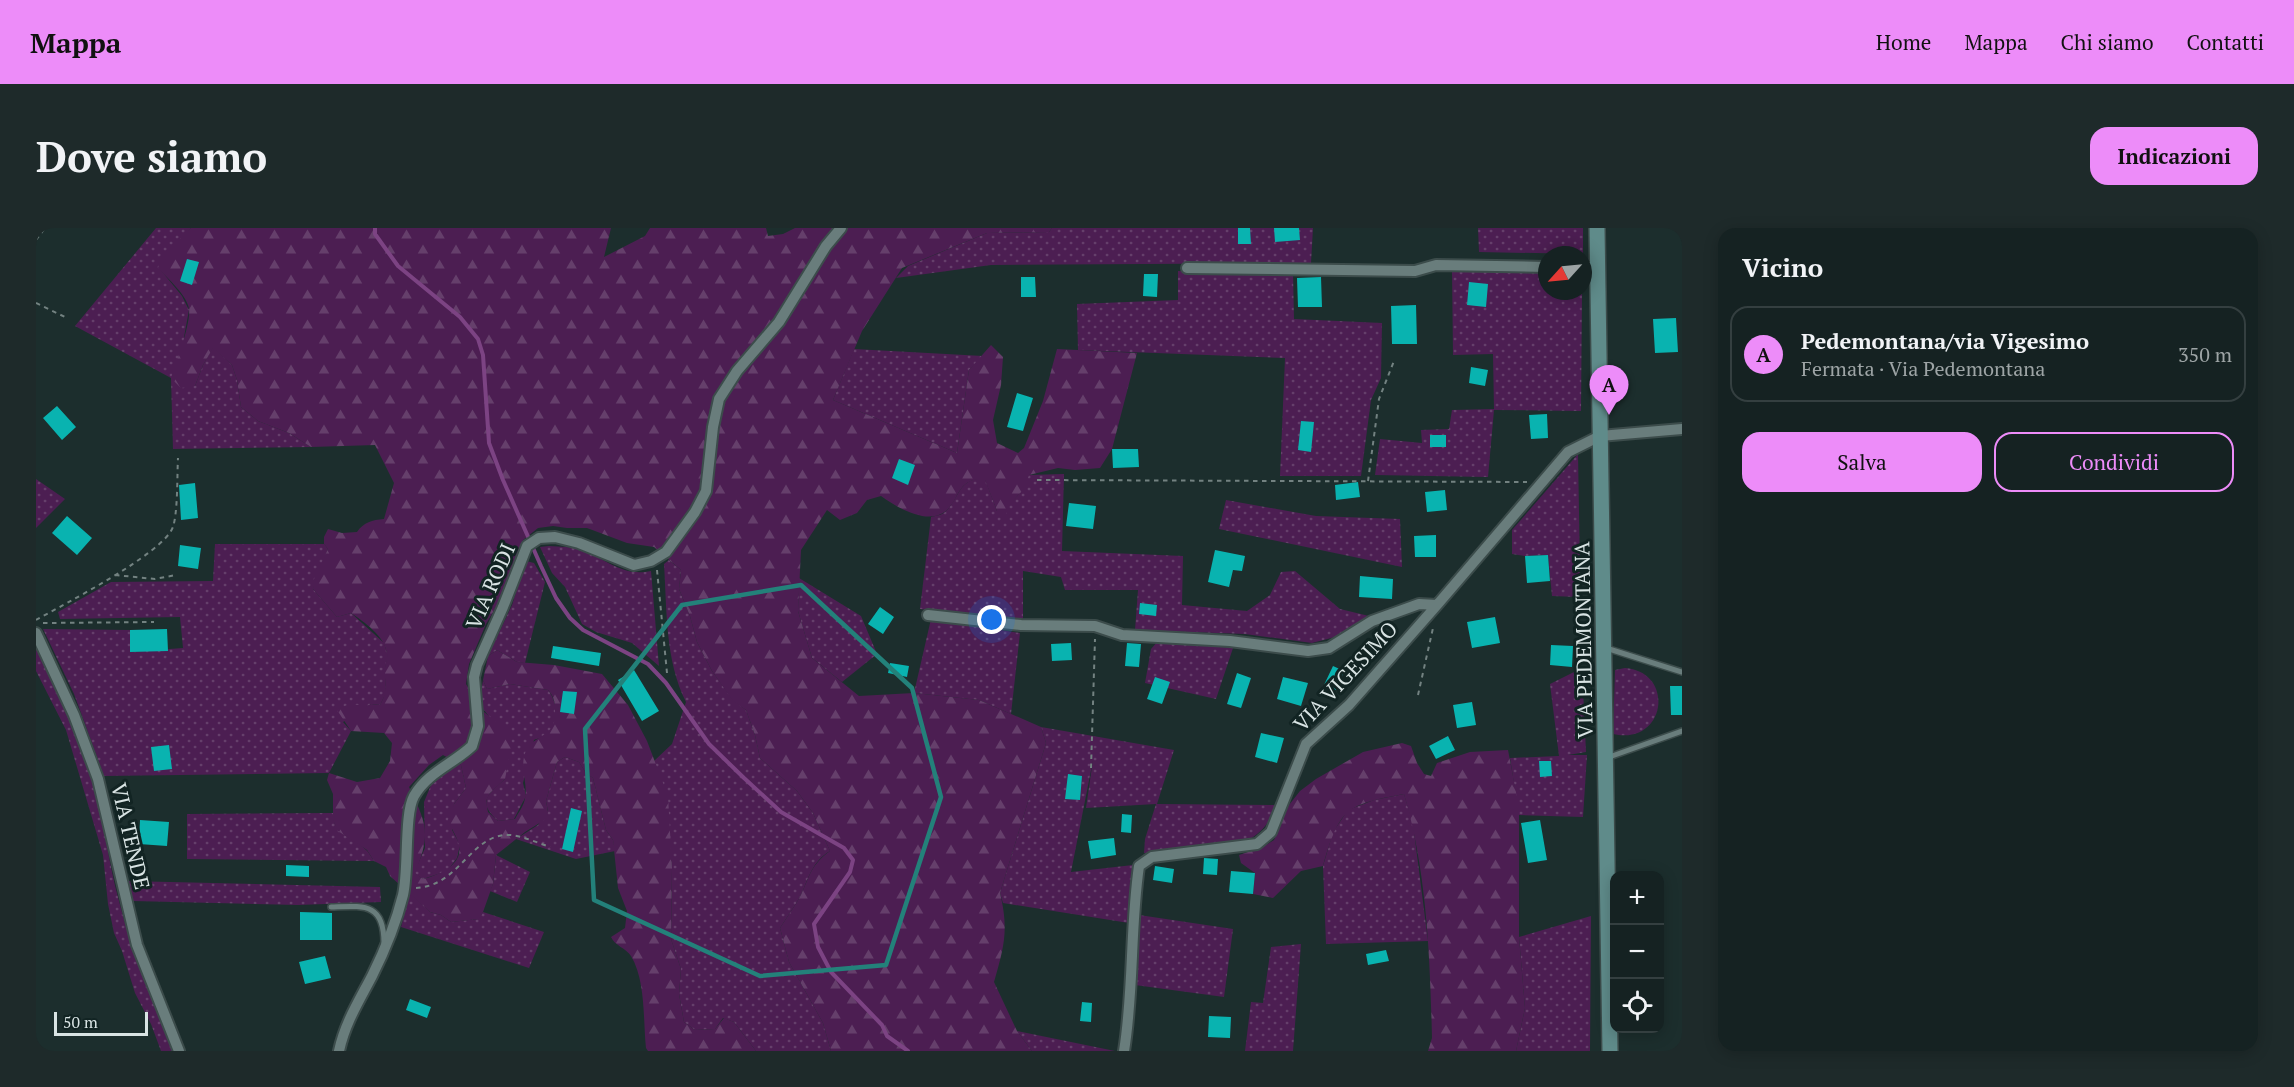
<!DOCTYPE html>
<html lang="it">
<meta charset="utf-8">
<style>
body{margin:0;font-family:"PT Serif",serif;background:#1e2a2a;color:#f1f3f6}
.controls{position:absolute;right:18px;bottom:18px;display:grid;overflow:hidden;border-radius:12px;box-shadow:0 3px 15px #0003}
.controls button{width:54px;height:54px;display:grid;place-items:center;padding:0;border:0;border-bottom:2px solid #343f40;background:#152222;color:#f1f3f6;font:30px sans-serif}
.compass{position:absolute;left:1502px;top:18px;width:54px;height:54px;border-radius:50%;background:#152222;box-shadow:0 3px 15px #0003;rotate:243deg}
.scale{position:absolute;left:18px;bottom:15px;width:94px;box-sizing:border-box;padding-left:6px;border:3px solid #d9e4e4;border-top:0;font-size:16px;line-height:21px;white-space:nowrap;color:#d9e4e4;-webkit-text-stroke:4px #122423;paint-order:stroke}
.you{position:absolute;left:956px;top:392px;width:21px;height:21px;margin:-15px;border:4px solid #fff;border-radius:50%;background:#1a73e8;box-shadow:0 0 0 9px #1a73e833}
.badge{display:grid;place-items:center;width:39px;height:39px;border-radius:50%;background:#ed8cf9;color:#111;font-size:20px;font-weight:700}
.pin{position:absolute;translate:-50% -50px;filter:drop-shadow(0 2px 3px #0008)}
.pin::after{content:'';position:absolute;top:32px;width:21px;height:18px;background:inherit;clip-path:polygon(0 0,100% 0,50% 100%)}
.list{margin:0;padding:0;list-style:none}
h2{display:flex;justify-content:space-between;align-items:center;height:78px;margin:0;padding:0 24px;font-size:26px}
h2 small{font-size:20px;font-weight:400;color:#9da4a5}
.list li{display:grid;grid-template-columns:39px 1fr auto;gap:18px;align-items:center;box-sizing:border-box;height:96px;margin:0 12px 12px;padding:0 12px;border:2px solid #343f40;border-radius:18px}
.list b{display:block;font-size:22px;white-space:nowrap}
.list p{margin:0;font-size:20px;white-space:nowrap;color:#9da4a5}
.list em{font-size:20px;font-style:normal;color:#9da4a5}
.actions{display:flex;gap:12px;padding:18px 24px}
.actions a{flex:1;padding:14px 0;border:2px solid #ed8cf9;border-radius:18px;text-align:center;font-size:21px;color:#ed8cf9}
.actions .main{background:#ed8cf9;color:#111}
.icon{flex:none;width:33px;height:33px;fill:none;stroke:currentColor;stroke-width:2;stroke-linecap:round;stroke-linejoin:round}
.map{position:relative;flex:none;width:1646px;height:823px;overflow:hidden;border-radius:18px}
header{display:flex;align-items:center;gap:36px;box-sizing:border-box;height:84px;padding:0 30px;background:#ed8cf9;color:#111}
header strong{font-size:28px}
nav{display:flex;gap:33px;margin-inline-start:auto;font-size:21px}
.intro{display:flex;align-items:center;justify-content:space-between;box-sizing:border-box;height:144px;padding:0 36px}
h1{margin:0;font-size:42px}
.button{padding:15px 27px;border-radius:18px;background:#ed8cf9;color:#111;font-size:21px;font-weight:700}
main{display:flex;gap:36px;padding:0 36px}
aside{flex:1;background:#152222;border-radius:18px;box-shadow:0 3px 15px #0003}
.map>svg:first-child{display:block}
.grass{fill:url(#grass-dots)}
.forest{fill:url(#forest-firs);fill-rule:evenodd}
.lines{fill:none;stroke-linecap:round;stroke-linejoin:round}
.stream{stroke:#7c4383;stroke-width:4}
.building{fill:#09b3b0}
.lane-casing{stroke:#3c4c4b;stroke-width:8}
.street-casing{stroke:#3c4c4b;stroke-width:14}
.secondary-casing{stroke:#3c4c4b;stroke-width:18}
.path{stroke:#738281;stroke-width:2;stroke-dasharray:4.5 4.5;stroke-linecap:butt}
.lane{stroke:#697d7c;stroke-width:5}
.street{stroke:#697d7c;stroke-width:10}
.secondary{stroke:#5f8b8a;stroke-width:15}
.marked{fill:none;stroke:#23817a;stroke-width:4.5;stroke-linejoin:round}
.labels{text-anchor:middle;dominant-baseline:central;stroke-width:6;stroke-linejoin:round;paint-order:stroke}
.street-label{font-size:21px;fill:#d9e4e4;stroke:#122423}
</style>
<header>
<strong>Mappa</strong>
<nav><a>Home</a><a>Mappa</a><a>Chi siamo</a><a>Contatti</a></nav>
</header>
<div class="intro"><h1>Dove siamo</h1><a class="button">Indicazioni</a></div>
<main>
<div class="map">
<svg width="1646" height="823" viewBox="0 0 1646 823">
<defs>
<pattern id="grass-dots" width="8" height="8" patternUnits="userSpaceOnUse" patternTransform="scale(1.5)"><rect width="8" height="8" fill="#4c1e52"/><path d="M2 2h.1M6 6h.1" fill="none" stroke="#653f6b" stroke-width="1.8" stroke-linecap="round"/></pattern>
<pattern id="forest-firs" width="22" height="20" patternUnits="userSpaceOnUse" patternTransform="scale(1.5)"><rect width="22" height="20" fill="#4c1e52"/><path d="M5 1l3.5 6h-7zM16 11l3.5 6h-7z" fill="#653f6b"/></pattern>
</defs>
<rect width="100%" height="100%" fill="#1c2e2d"/>
<!-- grass -->
<path class="grass" d="M120 0H155L123 40 146 68 153 82 148 109 159 158 167 137 177 119 196 137 201 152 205 179 222 193 253 205 275 219 137 221 135 150 39 98Z
M1016 0H1277L1275 35 955 37 860 50 872 38 951 5 1013 4Z
M1442 0H1547V26L1443 24Z
M1416 42 1511 45V63H1546L1545 183 1458 182 1452 249 1339 247 1344 211 1386 215 1385 202 1413 201 1416 182 1458 181 1457 126 1417 127Z
M1142 43 1257 45 1258 91 1346 95 1345 150 1335 172 1325 248H1244L1249 130 1042 122 1041 76 1142 72Z
M818 121 947 128 933 142 921 225 797 172Z
M1542 226 1544 341 1542 369 1516 368 1512 327 1489 328 1476 326V302Z
M1028 246 1026 323 1147 328 1146 377 1211 383 1234 367 1245 344 1259 343 1304 381 1333 388 1299 409 1276 415 1209 406 1099 402 1102 362H1029L1025 349 987 343V391L884 381 895 289C899 288 906 287 909 284 924 271 922 249 949 251L961 283C978 274 987 265 992 247Z
M0 251 29 271 0 300Z
M1190 272 1280 288 1364 291 1366 339 1183 301Z
M179 316H288L292 321 277 361 301 389 315 385 348 415 352 428 349 440 350 465 344 477 335 476 307 494 315 503 293 545 68 548 38 466 7 401 94 402V424L147 420 144 389 24 391 22 384 75 354 177 353Z
M513 318C524 319 536 318 547 323 572 332 587 349 615 343L623 438 596 415 560 404 546 396 529 359 516 345 504 319Z
M633 332 645 342 643 361 654 388 661 414 676 443 697 472 710 482 719 507 724 530 761 563 777 585 794 623C776 634 773 649 765 667 759 678 751 689 744 700L753 734 787 795 795 823H720L698 794 687 790 679 801 659 802 648 794 643 766 645 741 635 711 636 640 633 613 618 533 636 516 650 474C629 432 631 382 628 336Z
M490 333 498 335 509 354 489 435 481 434 461 422 452 428 476 377Z
M763 350 825 388 841 426 806 454 776 430 762 383Z
M895 391 984 405 975 486 943 472 878 465Z
M1122 413 1197 420 1180 471 1109 455 1115 421Z
M0 418C20 462 42 506 56 553 68 592 72 633 83 673 96 725 117 774 137 823H125L115 796 99 765 86 723 78 705 72 676 67 627 30 502 0 443Z
M1546 440 1550 524 1532 527H1551L1547 589 1483 587 1474 530 1523 528 1514 456Z
M1589 440C1640 444 1630 518 1577 506L1579 442Z
M447 452 451 461 474 456 512 462C521 473 525 496 512 506 509 509 502 510 498 512L487 555 490 568 478 591 462 593C441 574 451 567 469 551L456 492 443 476Z
M1005 499 1138 522 1121 576 1241 577C1234 592 1229 602 1214 611L1116 626 1108 625 1109 611 1120 576 1050 580 1057 532 1035 644 1097 637 1093 695 967 675 964 665 1010 515Z
M529 529 543 534 550 545 557 550 570 602 577 612 579 623 540 631 480 611 502 597 512 583 510 573 521 534Z
M422 535 425 537 430 560 418 576 416 602 424 617 421 630 411 643 387 651 378 645 389 620 388 574 395 557Z
M1368 566 1377 596 1392 713 1290 716 1287 638 1297 604 1312 582 1338 572Z
M297 585C297 607 316 608 329 621 333 624 335 629 338 633L151 631V586Z
M460 627 494 644 481 674 454 663 457 656Z
M91 653 344 659 345 674 262 677 97 673Z
M374 665 394 684 405 687 415 694 442 691 447 684 508 704 493 740 365 699Z
M1103 687 1197 701 1188 769 1099 757Z
M1555 688 1554 823H1480L1489 780 1483 709Z
M1265 716 1257 823H1209L1215 774 1227 775 1235 719Z
M981 803 1079 823H996Z"/>
<!-- forest -->
<path class="forest" d="M155 0H575L568 29 609 8 614 0H730L732 8 747 6 759 0H1016L1013 4 951 5 866 40 826 103 797 172 921 225 933 142 955 117 967 129 965 157 957 192 961 215 982 225 988 220 1007 173 1021 121 1101 125 1076 221 1064 240 1039 242 1022 240 993 247 988 261 974 276 969 289 961 283 949 252C920 248 924 275 907 285 889 296 860 279 845 268L831 272 821 285 804 292 791 282 765 322 762 383 776 430 823 468 878 465 943 472 1005 499 1010 515 964 665C973 702 968 719 958 754L981 803 996 823H795L787 795 753 734 744 700C751 689 759 678 765 667 774 647 775 637 794 623L777 585 761 563 724 530 719 507 710 482 697 473 676 443 661 414 654 388 643 361 645 342 618 319 591 315 551 300H531L517 298 502 300 487 312 466 369 450 396 433 436 430 456 448 484 472 503 476 515 469 551 454 565 450 573 452 584 462 593 479 591C482 585 488 578 489 570 492 559 485 542 488 529 494 504 521 513 519 483 519 473 518 469 512 462L474 456 451 461 447 452 452 428 461 422 481 434 518 437 566 446 592 477 611 513 632 568 636 640 635 711 645 741 643 766 648 794 659 802 679 801 688 790 698 794 720 823H612L610 820C607 792 610 753 595 728 590 720 579 718 575 709L589 700 591 683 582 660 577 612 570 602 557 550 550 545 543 534 529 529 521 534 510 573 512 584 510 591 489 604 460 627 457 656 447 684 443 691 415 694 405 687 394 684 354 648 350 639 338 633 331 622 302 603 297 592V566L291 552 293 545 321 554 344 550 354 533 356 515 348 505 315 503 301 482C311 476 318 475 329 479L335 476 344 477C353 461 348 456 349 440 349 435 352 431 351 426 349 408 328 394 315 385L301 389 277 361 278 351 292 321 288 316V309L292 301 306 305 321 304C328 294 336 292 348 291L358 255 339 217 275 219 253 205 222 193 205 179 201 152 196 137 177 120 167 137 159 158 145 160 135 150C140 135 155 95 153 81 151 67 132 51 122 40L125 30ZM407 527 425 537 430 560 418 576 412 592C415 600 420 607 422 614 430 636 403 647 387 651L379 645C395 606 391 596 373 559L393 537Z
M1366 515 1375 518 1381 535 1388 546 1395 548 1401 535 1434 524 1472 522 1483 580V709L1489 780 1480 823H1392L1396 810C1394 729 1391 644 1368 566 1309 577 1304 580 1287 638L1265 643 1237 670 1217 666 1219 645 1205 635 1203 627 1227 619 1238 612 1253 577 1264 563 1280 551 1327 524Z"/>
<g class="lines">
<!-- stream -->
<path class="stream" d="M339 0V6L362 38 424 89 442 111 447 127 453 215 467 252 505 338 520 370 534 390 547 402 612 436 630 455 673 516 708 550 745 584 808 620 817 632 814 644 778 696 782 719 795 744 846 797 851 808 872 823"/>
</g>
<!-- building -->
<path class="building" d="M1202 0H1214L1215 16H1202Z
M1238 0H1263L1264 12 1239 14Z
M151 31 163 34 156 57 144 53Z
M1108 46H1122L1121 69 1107 68Z
M985 49H999L1000 69H985Z
M1285 49 1286 79H1262L1261 50Z
M1433 54 1452 56 1450 79 1431 77Z
M1380 77 1381 116H1356L1355 78Z
M1640 90 1642 124 1619 125 1617 91Z
M1435 139 1452 142 1449 158 1433 155Z
M981 165 997 170 987 203 971 199Z
M21 178 40 199 26 212 7 190Z
M1511 186 1512 210 1495 211 1493 187Z
M1265 193 1278 194 1275 224 1262 222Z
M1394 207H1410V219H1394Z
M1076 221H1102L1103 239 1077 240Z
M863 231 879 237 872 257 856 250Z
M1322 254 1324 269 1300 272 1299 257Z
M159 255 162 290 145 292 143 257Z
M1409 262 1411 282 1391 284 1389 264Z
M1033 275 1060 278 1057 301 1030 298Z
M31 288 56 310 41 327 16 305Z
M1400 307V329H1379L1378 308Z
M144 317 165 320 162 341 142 338Z
M1179 322 1209 328 1206 343 1197 342 1193 359 1172 354Z
M1512 327 1514 353 1491 355 1489 328Z
M1324 348 1357 351 1356 371 1323 369Z
M1104 375 1121 377 1120 388 1103 386Z
M844 379 858 389 847 406 832 396Z
M1459 389 1464 415 1436 420 1431 394Z
M131 401 132 423 94 424V402Z
M1035 415 1036 432 1016 433 1015 416Z
M1091 415 1105 416 1103 439 1089 438Z
M1515 417 1537 418 1536 439 1514 437Z
M517 418 565 425 563 438 515 430Z
M854 435 873 438 871 449 852 445Z
M1297 438 1308 443 1300 462 1288 457Z
M598 442 623 483 606 493 582 452Z
M1201 445 1215 450 1205 480 1191 476Z
M1119 449 1134 454 1126 476 1111 471Z
M1247 449 1272 455 1265 478 1241 471Z
M1634 458H1646V487H1635Z
M527 463 541 464 538 486 524 484Z
M1436 474 1440 497 1421 500 1417 477Z
M1225 505 1248 510 1241 535 1219 529Z
M1412 508 1419 522 1400 531 1393 518Z
M133 517 136 541 118 543 115 519Z
M1503 533H1515L1516 548 1504 549Z
M1032 546 1046 548 1044 572 1029 571Z
M535 580 546 583 537 624 526 621Z
M1086 586 1096 587 1095 605 1085 604Z
M104 592 133 594 131 618 103 616Z
M1504 592 1511 632 1492 635 1485 595Z
M1078 610 1080 627 1055 631 1052 613Z
M1168 630 1182 631 1181 647 1167 646Z
M250 637 273 638V649L250 648Z
M1119 638 1138 641 1136 655 1117 652Z
M1195 643 1219 645 1217 666 1193 664Z
M264 684 296 685V712H264Z
M1350 722 1353 733 1332 737 1330 726Z
M289 728 295 750 269 756 263 734Z
M374 771 395 779 391 790 370 782Z
M1046 774 1056 775 1055 794 1044 793Z
M1173 788 1195 789 1194 810 1172 809Z"/>
<g class="lines">
<!-- lane casing -->
<g class="lane-casing">
<path id="lane" d="M1570 420 1646 444
M1573 531 1576 528 1646 503
M295 679C327 678 348 674 348 715"/>
</g>
<!-- street casing -->
<g class="street-casing">
<path id="street" d="M1547 39H1562
M1151 40 1379 43 1400 37 1511 39
M892 387 985 397 1059 398 1086 407 1194 413 1272 423 1293 420 1336 393 1383 376 1401 377
M0 405 38 487 62 551 101 717 143 823
M303 823C309 795 323 773 336 748 349 722 360 695 367 667 373 641 368 586 378 568 392 544 417 536 436 518L442 498 438 449 441 437 467 379 491 318 503 310 519 309 543 315 598 337 615 333 630 324 659 284 670 263 677 199 683 171 701 143 743 94 790 18 805 0
M1088 823C1098 762 1094 700 1103 638L1116 629 1221 616 1235 604 1270 516 1313 477 1401 377 1532 224 1564 208 1646 201"/>
</g>
<!-- secondary casing -->
<g class="secondary-casing">
<path id="secondary" d="M1561 0 1574 823"/>
</g>
<!-- path -->
<path class="path" d="M0 12 9 0
M0 75 31 90
M1001 252 1491 254
M1332 253 1343 171 1358 133
M621 342 631 445
M79 347 119 351 140 347
M0 392C28 376 127 326 137 299 142 283 141 248 142 230
M7 395 118 394
M1382 467 1397 400
M1055 540 1059 411
M380 660C424 658 435 605 474 607 487 608 502 615 514 619"/>
<!-- lane -->
<use href="#lane" class="lane"/>
<!-- street -->
<use href="#street" class="street"/>
<!-- secondary -->
<use href="#secondary" class="secondary"/>
</g>
<!-- marked area -->
<path class="marked" d="M765 357 876 460 905 569 850 737 724 748 558 672 549 501 646 377Z"/>
<g class="labels">
<!-- street labels -->
<g class="street-label">
<text transform="translate(454 358) rotate(-66)">VIA RODI</text>
<text transform="translate(1547 412) rotate(-91)">VIA PEDEMONTANA</text>
<text transform="translate(1309 448) rotate(-47)">VIA VIGESIMO</text>
<text transform="translate(95 608) rotate(77)">VIA TENDE</text>
</g>
</g>
</svg>
<div class="controls">
<button>+</button>
<button>−</button>
<button><svg class="icon" aria-label="locate" viewBox="0 0 24 24"><circle cx="12" cy="12" r="6"/><path d="M12 2v4M12 18v4M2 12h4M18 12h4"/></svg></button>
</div>
<svg class="compass" viewBox="-18 -18 36 36"><path d="M0-13l5 13h-10z" fill="#e53935"/><path d="M0 13l5-13h-10z" fill="#9da4a5"/></svg>
<div class="scale">50 m</div>
<div class="you"></div>
<div class="pin badge" style="left:1573px;top:187px">A</div>
</div>
<aside>
<h2>Vicino<small></small></h2>
<ul class="list">
<li><span class="badge">A</span><div><b>Pedemontana/via Vigesimo</b><p>Fermata · Via Pedemontana</p></div><em>350 m</em></li>
</ul>
<div class="actions"><a class="main">Salva</a><a>Condividi</a></div>
</aside>
</main>
